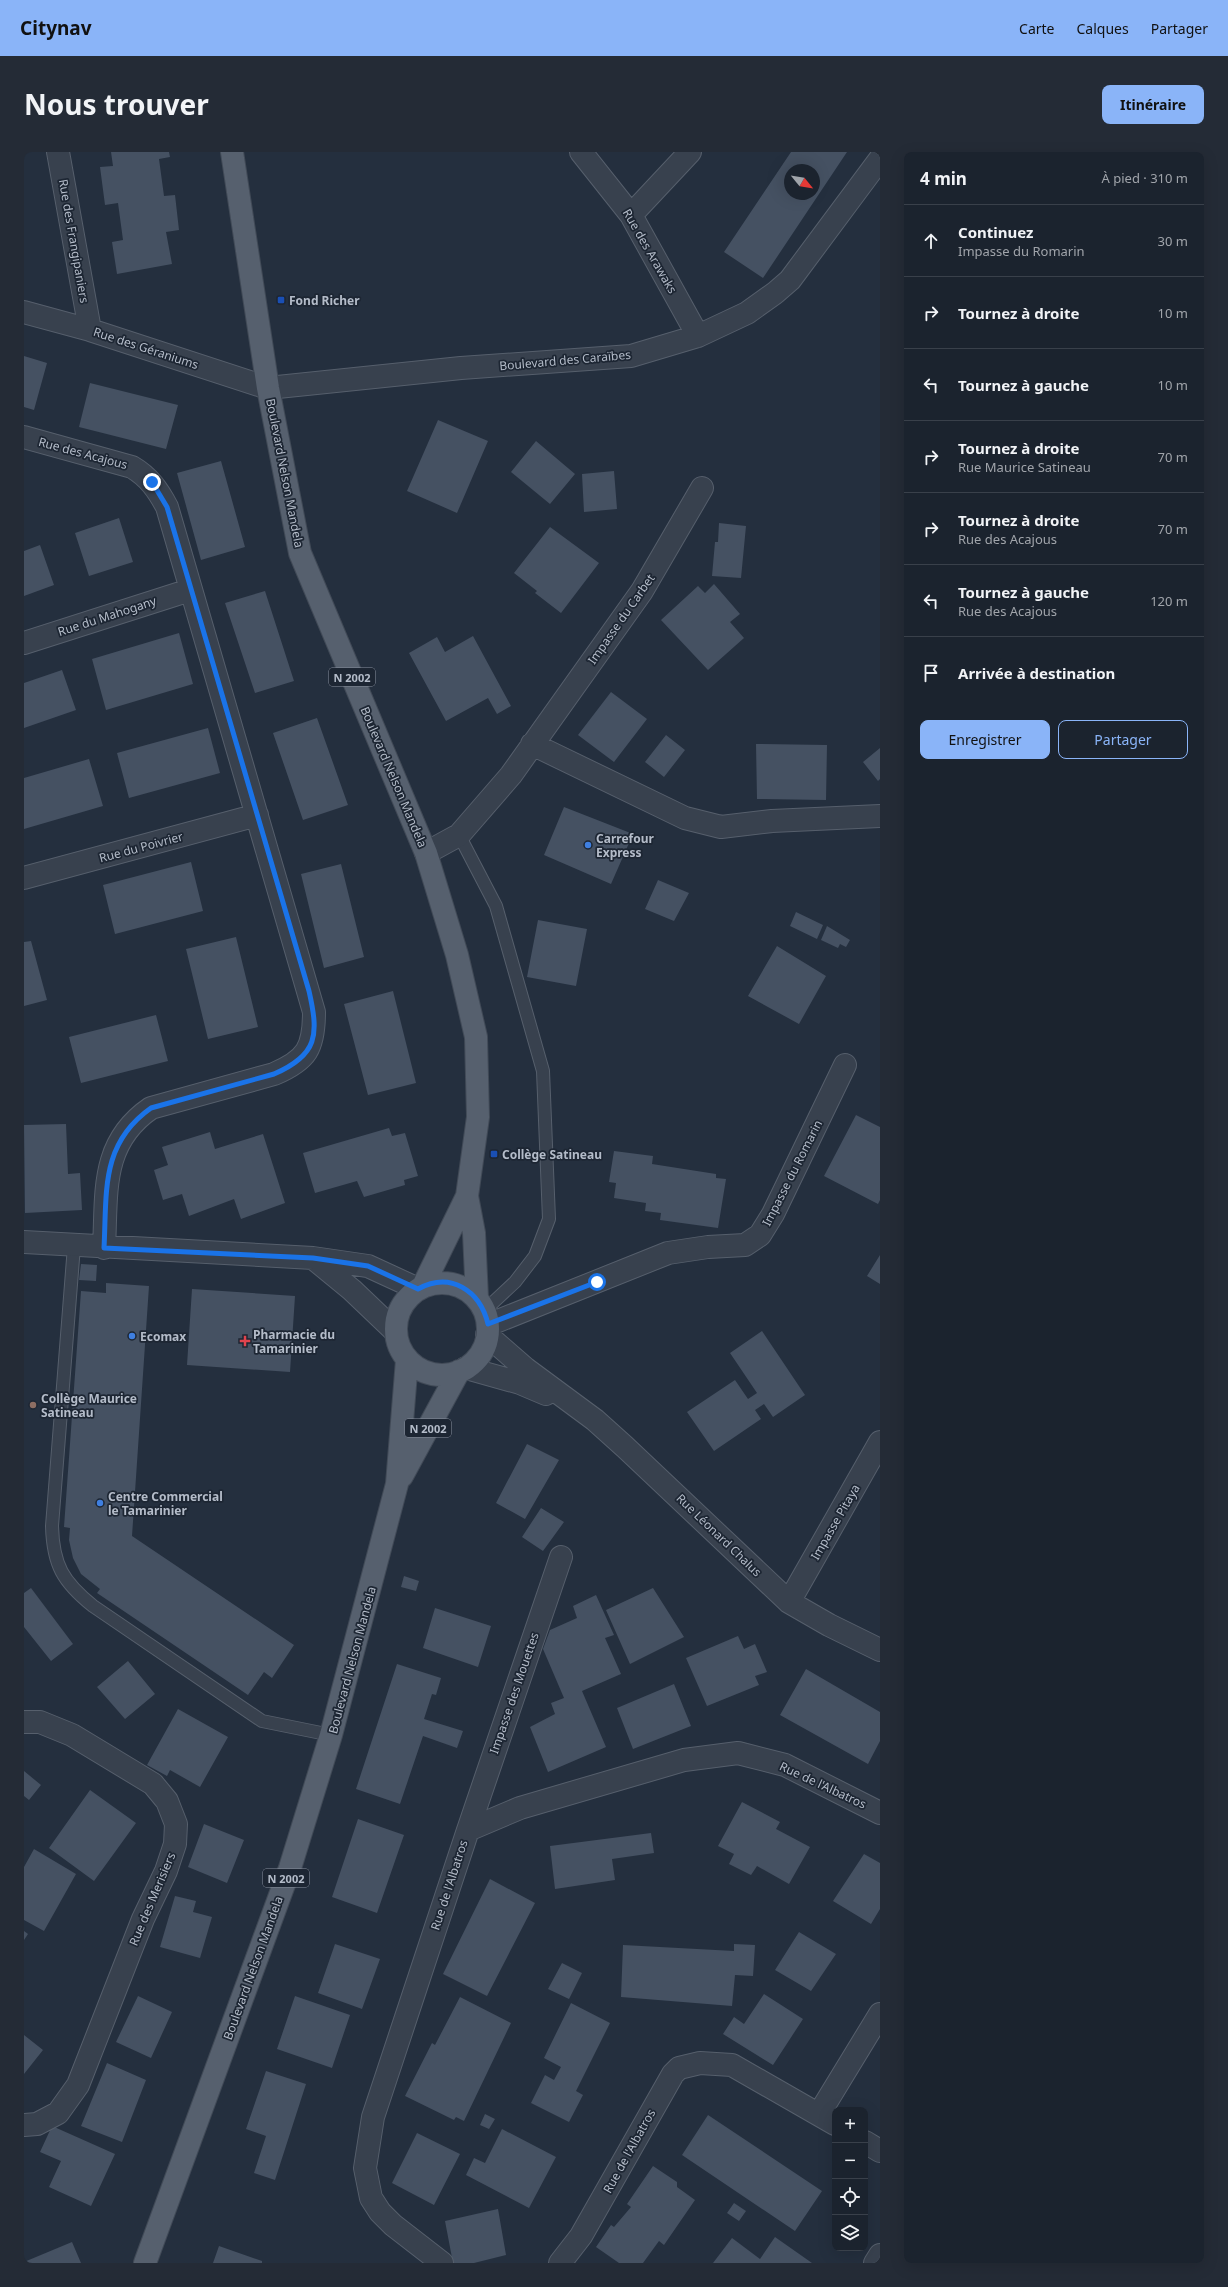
<!DOCTYPE html>
<html lang="fr">
<meta charset="utf-8">
<style>
body{margin:0;font-family:"Noto Sans",sans-serif;background:#242b36;color:#f1f3f6}
.controls{position:absolute;right:12px;bottom:12px;display:grid;overflow:hidden;border-radius:8px;box-shadow:0 4px 16px #0002}
.controls button{width:36px;height:36px;display:grid;place-items:center;padding:0;border:0;border-bottom:1px solid #39404a;background:#1b232e;color:#f1f3f6;font:20px sans-serif}
.compass{position:absolute;left:760px;top:12px;width:36px;height:36px;border-radius:50%;background:#1b232e;box-shadow:0 4px 16px #0002;rotate:120deg}
.stop{position:absolute;width:12px;height:12px;margin:-9px;border:3px solid #1a73e8;border-radius:50%;background:#fff}
.stop.end{background:#1a73e8;border-color:#fff;box-shadow:0 1px 4px #0008}
.list{margin:0;padding:0;list-style:none}
h2{display:flex;justify-content:space-between;align-items:center;height:52px;margin:0;padding:0 16px;font-size:17px}
h2 small{font-size:13px;font-weight:400;color:#a0a4aa}
.list li{display:grid;grid-template-columns:26px 1fr auto;gap:12px;align-items:center;box-sizing:border-box;height:72px;padding:0 16px;border-top:1px solid #39404a}
.list b{display:block;font-size:15px;white-space:nowrap}
.list p{margin:0;font-size:13px;white-space:nowrap;color:#a0a4aa}
.list em{font-size:13px;font-style:normal;color:#a0a4aa}
.actions{display:flex;gap:8px;padding:12px 16px}
.actions a{flex:1;padding:9px 0;border:1px solid #8ab4f8;border-radius:8px;text-align:center;font-size:14px;color:#8ab4f8}
.actions .main{background:#8ab4f8;color:#111}
.icon{flex:none;width:22px;height:22px;fill:none;stroke:currentColor;stroke-width:2;stroke-linecap:round;stroke-linejoin:round}
.map{position:relative;flex:none;width:856px;height:2111px;overflow:hidden;border-radius:8px}
header{display:flex;align-items:center;gap:24px;box-sizing:border-box;height:56px;padding:0 20px;background:#8ab4f8;color:#111}
header strong{font-size:19px}
nav{display:flex;gap:22px;margin-inline-start:auto;font-size:14px}
.intro{display:flex;align-items:center;justify-content:space-between;box-sizing:border-box;height:96px;padding:0 24px}
h1{margin:0;font-size:28px}
.button{padding:10px 18px;border-radius:8px;background:#8ab4f8;color:#111;font-size:14px;font-weight:700}
main{display:flex;gap:24px;padding:0 24px}
aside{flex:1;background:#1b232e;border-radius:8px;box-shadow:0 4px 16px #0002}
.map>svg:first-child{display:block}
.building{fill:#455162;fill-rule:evenodd}
.lines{fill:none;stroke-linecap:round;stroke-linejoin:round}
.service-casing{stroke:#565f6c;stroke-width:14}
.minor-casing{stroke:#565f6c;stroke-width:24}
.primary-casing{stroke:#414a57;stroke-width:24}
.service{stroke:#38414e;stroke-width:12}
.minor{stroke:#38414e;stroke-width:22}
.primary{stroke:#56606e;stroke-width:22}
.route{stroke:#1a73e8;stroke-width:5}
.transit-dot{fill:#1a4fb4;stroke:#1d2633;stroke-width:1.5}
.shop-dot{fill:#3f7fe0;stroke:#1d2633;stroke-width:1.5}
.health-dot{fill:#e0444e;stroke:#1d2633;stroke-width:1.5}
.education-dot{fill:#8d6e63;stroke:#1d2633;stroke-width:1.5}
.labels{text-anchor:middle;dominant-baseline:central;stroke-width:3.5;stroke-linejoin:round;paint-order:stroke}
.shield{fill:#1d2633;stroke:#878f9c;stroke-width:1}
.shield-label{font-size:11px;font-weight:bold;fill:#b4bcc9}
.street-label{font-size:12px;fill:#b4bcc9;stroke:#1d2633}
.poi-label{font-size:12px;font-weight:bold;fill:#b4bcc9;stroke:#1d2633;text-anchor:start}
</style>
<header>
<strong>Citynav</strong>
<nav><a>Carte</a><a>Calques</a><a>Partager</a></nav>
</header>
<div class="intro"><h1>Nous trouver</h1><a class="button">Itinéraire</a></div>
<main>
<div class="map">
<svg width="856" height="2111" viewBox="0 0 856 2111">
<rect width="100%" height="100%" fill="#242f3e"/>
<!-- building -->
<path class="building" d="M87 0H145L146 5 135 7 140 44 151 43 155 78 142 80 148 112 93 122 88 90 99 88 94 51 81 53 76 15 89 14Z
M767 0H823L739 126 700 100ZM766 18H790V42H766Z
M0 204 23 211 10 258 0 255Z
M66 231 154 253 142 297 55 275Z
M414 268 464 289 433 361 383 339Z
M512 289 551 322 526 352 487 320Z
M197 309 221 395 177 408 153 321Z
M590 319 593 357 560 360 558 322Z
M95 366 109 410 65 424 51 381Z
M695 371 722 374 717 426 688 424 691 390H694Z
M526 375 575 411 537 461 511 441 513 439 490 421Z
M16 393 30 433 0 444V399Z
M690 432 716 462 706 470 720 486 684 518 637 468 674 434 681 441Z
M241 439 270 529 231 541 201 451Z
M155 481 169 532 82 558 68 507Z
M449 484 487 554 473 562 464 546 422 569 385 501 413 485 421 500Z
M38 518 52 558 0 576V531Z
M587 540 623 567 590 610 554 583Z
M293 566 324 653 279 668 249 581Z
M184 576 196 621 105 646 93 601Z
M642 583 661 598 640 625 621 610Z
M732 592 803 593 802 648 733 647Z
M856 596V627L854 629 839 610Z
M65 607 79 654 0 677V626Z
M540 655 609 682 587 732 520 703Z
M167 710 179 759 91 782 79 733Z
M317 712 340 805 300 816 277 722Z
M634 728 665 741 650 769 621 757Z
M772 760 799 773 793 787 766 774Z
M514 768 563 777 552 834 503 825Z
M803 774 826 788 822 795 816 792 814 796 797 788Z
M212 785 234 875 184 887 162 797Z
M7 789 23 848 0 854V790Z
M753 794 802 824 775 872 724 844Z
M369 839 392 931 344 943 320 852Z
M132 863 144 909 57 931 45 885Z
M832 963 856 975V1048L854 1052 800 1024Z
M42 972 44 1022 56 1021 58 1058 1 1061 0 973Z
M365 976 368 984 381 981 394 1024 380 1028 381 1033 340 1045 333 1029 291 1041 279 1001Z
M186 980 191 997 239 982 261 1051 217 1067 210 1047 165 1064 158 1042 139 1048 130 1018 144 1013 138 995Z
M590 999 629 1004 628 1012 692 1022V1026L702 1027 694 1076 636 1068 637 1061 621 1059 622 1051 590 1046 592 1031 585 1030Z
M856 1103V1132L843 1124Z
M57 1112 73 1113 72 1129 55 1128Z
M82 1131 125 1134 108 1384 270 1493 248 1526 240 1520 224 1543 73 1441 76 1437 57 1422 49 1406 45 1388 46 1376 40 1375 57 1139 82 1141Z
M168 1137 271 1144 266 1220 163 1213Z
M738 1179 781 1243 749 1265 740 1252 731 1258 737 1267 690 1299 663 1260 711 1228 724 1247 733 1241 706 1201Z
M503 1292 535 1308 501 1367 472 1351Z
M517 1356 540 1370 519 1399 498 1385Z
M380 1424 395 1429 392 1439 377 1435Z
M7 1436 49 1492 27 1509 0 1475V1441Z
M629 1436 660 1485 606 1512 582 1458Z
M572 1443 590 1483 581 1486 597 1522 558 1539 582 1595 524 1620 506 1575 531 1562 527 1551 540 1546 519 1497 526 1478 553 1466 549 1454Z
M411 1456 467 1474 454 1515 399 1496Z
M714 1484 720 1497 731 1492 743 1520 731 1524 735 1533 683 1554 662 1506Z
M104 1509 131 1542 101 1567 73 1535Z
M373 1512 417 1526 412 1543 408 1542 400 1567 439 1579 433 1596 399 1584 376 1652 332 1637Z
M782 1517 856 1560V1589L844 1612 756 1563Z
M650 1532 667 1574 609 1597 593 1556Z
M154 1557 204 1585 176 1635 146 1618 143 1624 123 1613Z
M0 1619 17 1633 5 1648 0 1644Z
M66 1638 112 1671 70 1729 25 1696Z
M718 1650 756 1670 752 1677 786 1695 765 1732 733 1714 727 1723 705 1712 710 1702 694 1694Z
M334 1667 380 1683 353 1761 308 1745Z
M180 1672 220 1688 203 1731 164 1715Z
M627 1681 630 1701 588 1707 591 1728 531 1737 526 1694Z
M10 1697 52 1722 20 1779 0 1768V1715Z
M840 1702 856 1711V1757L847 1772 809 1749Z
M466 1727 511 1751 463 1844 419 1822Z
M151 1744 172 1749 169 1760 188 1765 176 1806 136 1795Z
M0 1779 4 1782 0 1788Z
M775 1780 812 1802 787 1839 751 1818Z
M311 1792 356 1807 338 1857 294 1841Z
M710 1792 731 1793 729 1824 711 1823 708 1854 597 1845 599 1793 710 1799Z
M538 1811 558 1821 545 1847 524 1837Z
M740 1842 779 1867 749 1913 699 1882 710 1865 720 1872Z
M114 1844 148 1860 127 1906 92 1890Z
M271 1844 326 1863 308 1916 253 1897Z
M436 1845 487 1871 440 1969 432 1965 430 1968 381 1944 408 1891 411 1893Z
M547 1851 586 1871 552 1939 559 1943 545 1970 507 1951 521 1923 530 1928 537 1915 520 1906Z
M0 1883 19 1898 0 1922Z
M83 1911 122 1928 98 1990 57 1974Z
M242 1919 282 1932 251 2028 230 2021 242 1984 222 1977Z
M461 1962 471 1967 465 1977 456 1973Z
M684 1963 798 2039 771 2079 658 2003Z
M28 1974 91 2002 67 2054 25 2035 37 2009 16 2000Z
M478 1977 532 2005 505 2056 442 2023 450 2006 461 2011Z
M393 1981 436 2002 410 2053 368 2031Z
M629 2014 653 2030V2035L671 2048 640 2093 635 2089 619 2111H595L572 2095 587 2073 590 2075 607 2055 603 2052Z
M710 2051 722 2059 715 2069 703 2061Z
M474 2057 482 2103 450 2111H429L421 2069Z
M751 2085 788 2111H689L708 2086 736 2107Z
M48 2090 57 2111H0V2110Z
M195 2094 238 2109V2111H189Z"/>
<g class="lines">
<!-- service casing -->
<g class="service-casing">
<path id="service" d="M435 683 472 754 519 919 525 1067 511 1104 491 1130 461 1158
M50 1094 28 1374C29 1413 39 1430 69 1454L238 1569 307 1583"/>
</g>
<!-- minor casing -->
<g class="minor-casing">
<path id="minor" d="M34 0 66 178
M557 0 607 63 674 184
M607 63 666 0
M0 160 66 178 244 236 437 216 607 204 674 184 723 161 751 141 766 128 856 7
M0 285 108 315C125 325 134 338 143 355L290 860C290 896 283 908 250 922L127 956C76 991 83 1040 80 1096
M0 491 166 438
M508 592 661 666 697 675 748 669 856 664
M402 701 435 683 487 623 618 439 678 336
M0 726 233 663
M0 1090 289 1106 344 1114 394 1137
M289 1106 328 1138 372 1180
M464 1173 644 1101 684 1095 721 1093 736 1083 749 1062 821 913
M463 1183 502 1217 571 1268 601 1295 765 1450 805 1473 856 1498
M442 1216 496 1231 522 1242
M765 1450 856 1290
M0 1570H16L48 1583 129 1632 143 1649 152 1672 151 1692 142 1719 119 1767 54 1933 34 1961 13 1972 0 1973
M444 1678 537 1405
M795 1962 856 1862
M841 1990 856 1999
M418 2111 369 2073 356 2060 347 2046 341 2016 349 1965 444 1678 496 1656 660 1608 714 1601 761 1613 856 1661
M536 2111 557 2084 649 1922 655 1916 676 1911 708 1913 811 1972
M851 2111 856 2103"/>
</g>
<!-- primary casing -->
<g class="primary-casing">
<path id="primary" d="M208 0 244 236 276 401 402 701 433 803 452 885 454 965 443 1044 399 1134
M443 1044 450 1081 453 1146
M372 1177a46 46 0 1 1 92 0a46 46 0 1 1-92 0Z
M378 1324 435 1219
M121 2111 266 1716 307 1583 373 1332 383 1208"/>
</g>
<!-- service -->
<use href="#service" class="service"/>
<!-- minor -->
<use href="#minor" class="minor"/>
<!-- primary -->
<use href="#primary" class="primary"/>
</g>
<g class="lines">
<!-- route -->
<path class="route" d="M128 330 143 355 285 839C295 883 294 903 250 922L127 956C76 992 83 1040 80 1096L289 1106 344 1114 394 1137C427 1119 456 1139 464 1172L573 1130"/>
</g>
<!-- markers -->
<g class="transit-dot">
<rect x="253" y="144" width="8" height="8" rx="2"/>
<rect x="466" y="998" width="8" height="8" rx="2"/>
</g>
<g class="shop-dot">
<circle cx="564" cy="693" r="4"/>
<circle cx="108" cy="1184" r="4"/>
<circle cx="76" cy="1351" r="4"/>
</g>
<path class="health-dot" d="M219 1183h4v4h4v4h-4v4h-4v-4h-4v-4h4z"/>
<circle class="education-dot" cx="9" cy="1253" r="4"/>
<g class="labels">
<!-- shield labels -->
<g class="shield">
<rect x="305" y="516" width="46" height="18" rx="3"/>
<rect x="381" y="1267" width="46" height="18" rx="3"/>
<rect x="239" y="1717" width="46" height="18" rx="3"/>
</g>
<g class="shield-label">
<text x="328" y="525">N 2002</text>
<text x="404" y="1276">N 2002</text>
<text x="262" y="1726">N 2002</text>
</g>
<!-- street labels -->
<g class="street-label">
<text transform="translate(50 89) rotate(80)">Rue des Frangipaniers</text>
<text transform="translate(626 99) rotate(60)">Rue des Arawaks</text>
<text transform="translate(122 196) rotate(18)">Rue des Géraniums</text>
<text transform="translate(541 208) rotate(-5)">Boulevard des Caraïbes</text>
<text transform="translate(59 301) rotate(15)">Rue des Acajous</text>
<text transform="translate(261 321) rotate(79)">Boulevard Nelson Mandela</text>
<text transform="translate(83 464) rotate(-18)">Rue du Mahogany</text>
<text transform="translate(597 467) rotate(-55)">Impasse du Carbet</text>
<text transform="translate(370 625) rotate(67)">Boulevard Nelson Mandela</text>
<text transform="translate(117 695) rotate(-15)">Rue du Poivrier</text>
<text transform="translate(768 1021) rotate(-63)">Impasse du Romarin</text>
<text transform="translate(811 1370) rotate(-60)">Impasse Pitaya</text>
<text transform="translate(695 1383) rotate(44)">Rue Léonard Chalus</text>
<text transform="translate(328 1508) rotate(-75)">Boulevard Nelson Mandela</text>
<text transform="translate(490 1541) rotate(-71)">Impasse des Mouettes</text>
<text transform="translate(799 1633) rotate(25)">Rue de l'Albatros</text>
<text transform="translate(425 1733) rotate(-72)">Rue de l'Albatros</text>
<text transform="translate(128 1747) rotate(-67)">Rue des Merisiers</text>
<text transform="translate(229 1816) rotate(-70)">Boulevard Nelson Mandela</text>
<text transform="translate(605 1999) rotate(-61)">Rue de l'Albatros</text>
</g>
<!-- poi labels -->
<g class="poi-label">
<text x="265" y="148">Fond Richer</text>
<text x="572" y="686">Carrefour<tspan x="572" dy="14">Express</tspan></text>
<text x="478" y="1002">Collège Satineau</text>
<text x="229" y="1182">Pharmacie du<tspan x="229" dy="14">Tamarinier</tspan></text>
<text x="116" y="1184">Ecomax</text>
<text x="17" y="1246">Collège Maurice<tspan x="17" dy="14">Satineau</tspan></text>
<text x="84" y="1344">Centre Commercial<tspan x="84" dy="14">le Tamarinier</tspan></text>
</g>
</g>
</svg>
<div class="controls">
<button>+</button>
<button>−</button>
<button><svg class="icon" aria-label="locate" viewBox="0 0 24 24"><circle cx="12" cy="12" r="6"/><path d="M12 2v4M12 18v4M2 12h4M18 12h4"/></svg></button>
<button><svg class="icon" aria-label="layers" viewBox="0 0 24 24"><path d="M12 4l9 5-9 5-9-5zM3 14l9 5 9-5"/></svg></button>
</div>
<svg class="compass" viewBox="-18 -18 36 36"><path d="M0-13l5 13h-10z" fill="#e53935"/><path d="M0 13l5-13h-10z" fill="#a0a4aa"/></svg>
<div class="stop" style="left:573px;top:1130px"></div>
<div class="stop end" style="left:128px;top:330px"></div>
</div>
<aside>
<h2>4 min<small>À pied · 310 m</small></h2>
<ul class="list">
<li><svg class="icon" aria-label="ahead" viewBox="0 0 24 24"><path d="M12 20V5M6 11l6-6 6 6"/></svg><div><b>Continuez</b><p>Impasse du Romarin</p></div><em>30 m</em></li>
<li><svg class="icon" aria-label="right" viewBox="0 0 24 24"><path d="M7 20v-9h11M14 6l5 5-5 5"/></svg><div><b>Tournez à droite</b></div><em>10 m</em></li>
<li><svg class="icon" aria-label="left" viewBox="0 0 24 24"><path d="M17 20v-9H6M10 6l-5 5 5 5"/></svg><div><b>Tournez à gauche</b></div><em>10 m</em></li>
<li><svg class="icon" aria-label="right" viewBox="0 0 24 24"><path d="M7 20v-9h11M14 6l5 5-5 5"/></svg><div><b>Tournez à droite</b><p>Rue Maurice Satineau</p></div><em>70 m</em></li>
<li><svg class="icon" aria-label="right" viewBox="0 0 24 24"><path d="M7 20v-9h11M14 6l5 5-5 5"/></svg><div><b>Tournez à droite</b><p>Rue des Acajous</p></div><em>70 m</em></li>
<li><svg class="icon" aria-label="left" viewBox="0 0 24 24"><path d="M17 20v-9H6M10 6l-5 5 5 5"/></svg><div><b>Tournez à gauche</b><p>Rue des Acajous</p></div><em>120 m</em></li>
<li><svg class="icon" aria-label="arrive" viewBox="0 0 24 24"><path d="M6 21V4h12l-3 4 3 4H6"/></svg><div><b>Arrivée à destination</b></div></li>
</ul>
<div class="actions"><a class="main">Enregistrer</a><a>Partager</a></div>
</aside>
</main>
